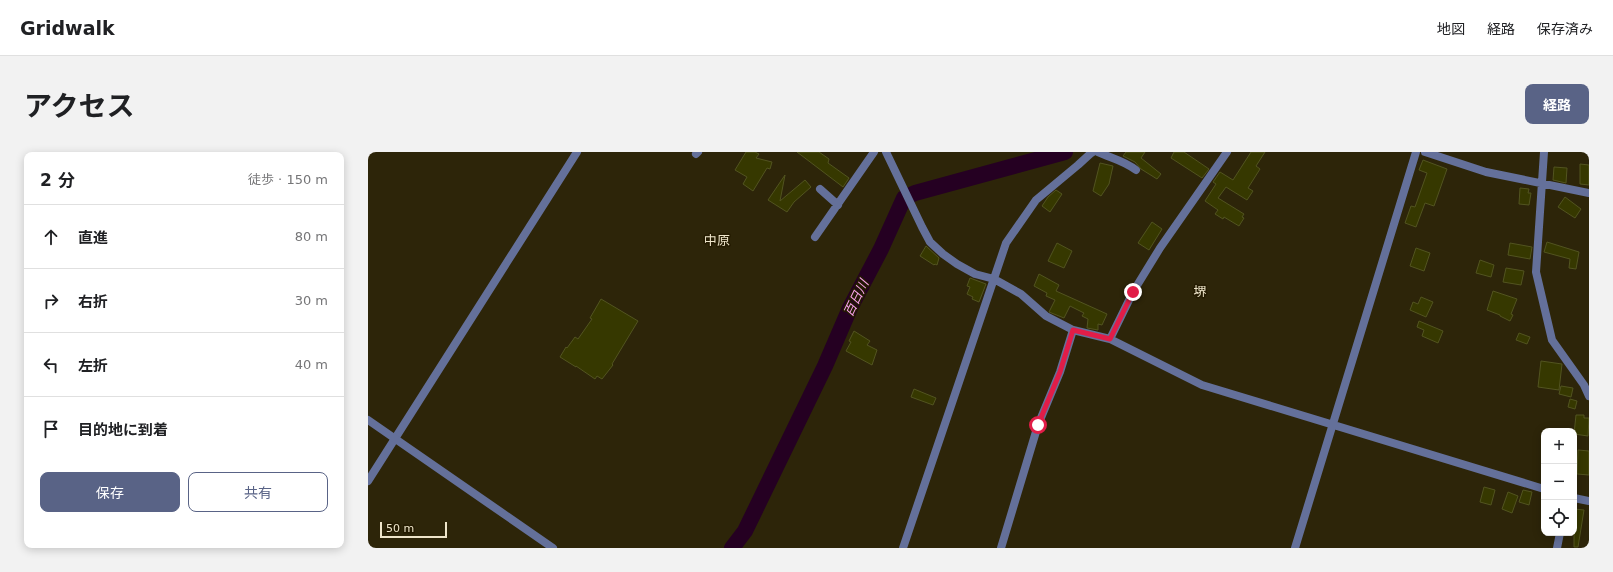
<!DOCTYPE html>
<html lang="ja">
<meta charset="utf-8">
<style>
body{margin:0;font-family:"DejaVu Sans","Noto Sans JP",sans-serif;background:#f2f2f2;color:#202124}
.controls{position:absolute;right:12px;bottom:12px;display:grid;overflow:hidden;border-radius:8px;box-shadow:0 2px 10px #0003}
.controls button{width:36px;height:36px;display:grid;place-items:center;padding:0;border:0;border-bottom:1px solid #e0e0e0;background:#fff;color:#202124;font:20px sans-serif}
.scale{position:absolute;left:12px;bottom:10px;width:67px;box-sizing:border-box;padding-left:4px;border:2px solid #eee5ca;border-top:0;font-size:11px;line-height:14px;white-space:nowrap;color:#eee5ca;-webkit-text-stroke:3px #241b01;paint-order:stroke}
.stop{position:absolute;width:12px;height:12px;margin:-9px;border:3px solid #e11d48;border-radius:50%;background:#fff}
.stop.end{background:#e11d48;border-color:#fff;box-shadow:0 1px 4px #0008}
.list{margin:0;padding:0;list-style:none}
h2{display:flex;justify-content:space-between;align-items:center;height:52px;margin:0;padding:0 16px;font-size:17px}
h2 small{font-size:13px;font-weight:400;color:#757577}
.list li{display:grid;grid-template-columns:26px 1fr auto;gap:12px;align-items:center;box-sizing:border-box;height:64px;padding:0 16px;border-top:1px solid #e0e0e0}
.list b{display:block;font-size:15px;white-space:nowrap}
.list em{font-size:13px;font-style:normal;color:#757577}
.actions{display:flex;gap:8px;padding:12px 16px}
.actions a{flex:1;padding:9px 0;border:1px solid #596386;border-radius:8px;text-align:center;font-size:14px;color:#596386}
.actions .main{background:#596386;color:#fff}
.icon{flex:none;width:22px;height:22px;fill:none;stroke:currentColor;stroke-width:2;stroke-linecap:round;stroke-linejoin:round}
.map{position:relative;flex:none;width:1221px;height:396px;overflow:hidden;border-radius:8px}
header{display:flex;align-items:center;gap:24px;box-sizing:border-box;height:56px;padding:0 20px;background:#fff;border-bottom:1px solid #e0e0e0}
header strong{font-size:19px}
nav{display:flex;gap:22px;margin-inline-start:auto;font-size:14px}
.intro{display:flex;align-items:center;justify-content:space-between;box-sizing:border-box;height:96px;padding:0 24px}
h1{margin:0;font-size:28px}
.button{padding:10px 18px;border-radius:8px;background:#596386;color:#fff;font-size:14px;font-weight:700}
main{display:flex;gap:24px;padding:0 24px}
aside{flex:1;background:#fff;border-radius:8px;box-shadow:0 2px 10px #0003}
.map>svg:first-child{display:block}
.lines{fill:none;stroke-linecap:round;stroke-linejoin:round}
.river{stroke:#250022;stroke-width:16}
.building{fill:#363800;stroke:#525420}
.minor{stroke:#64709a;stroke-width:8}
.tertiary{stroke:#64709a;stroke-width:8}
.route{stroke:#e11d48;stroke-width:5}
.labels{text-anchor:middle;dominant-baseline:central;stroke-width:3;stroke-linejoin:round;paint-order:stroke}
.neighbourhood-label{font-size:13px;fill:#eee5ca;stroke:#241b01}
.water-label{font-size:13px;font-style:italic;fill:#fba2f0;stroke:#241b01}
</style>
<header>
<strong>Gridwalk</strong>
<nav><a>地図</a><a>経路</a><a>保存済み</a></nav>
</header>
<div class="intro"><h1>アクセス</h1><a class="button">経路</a></div>
<main>
<aside>
<h2>2 分<small>徒歩 · 150 m</small></h2>
<ul class="list">
<li><svg class="icon" aria-label="ahead" viewBox="0 0 24 24"><path d="M12 20V5M6 11l6-6 6 6"/></svg><div><b>直進</b></div><em>80 m</em></li>
<li><svg class="icon" aria-label="right" viewBox="0 0 24 24"><path d="M7 20v-9h11M14 6l5 5-5 5"/></svg><div><b>右折</b></div><em>30 m</em></li>
<li><svg class="icon" aria-label="left" viewBox="0 0 24 24"><path d="M17 20v-9H6M10 6l-5 5 5 5"/></svg><div><b>左折</b></div><em>40 m</em></li>
<li><svg class="icon" aria-label="arrive" viewBox="0 0 24 24"><path d="M6 21V4h12l-3 4 3 4H6"/></svg><div><b>目的地に到着</b></div></li>
</ul>
<div class="actions"><a class="main">保存</a><a>共有</a></div>
</aside>
<div class="map">
<svg width="1221" height="396" viewBox="0 0 1221 396">
<rect width="100%" height="100%" fill="#2d2509"/>
<g class="lines">
<!-- river -->
<path class="river" d="M364 396 377 379 457 214 482 156 513 97 536 46 547 41 697 0"/>
</g>
<!-- building -->
<path class="building" d="M378 0H387L391 2 388 6 404 10 402 17 399 16 385 39 375 32 379 25 367 18Z
M429 0H451L461 7 460 11 481 26 475 35Z
M758 0H777L773 6 793 22 789 27 773 17 767 10 755 4Z
M806 0H816L841 17 834 26 803 6Z
M883 0H897L888 14 892 17 880 36 885 39 879 48 858 35 850 46 876 62 874 65 876 66 871 74 856 65 855 67 847 62 850 58 837 49 848 32 845 30 852 20 865 28Z
M1055 8 1079 17 1066 54 1057 51 1048 75 1037 71 1043 54 1047 55 1059 21 1051 18Z
M732 11 745 14 741 32 733 44 725 39Z
M1212 12 1221 13V33L1212 32Z
M1186 15 1199 16 1198 31 1185 28Z
M417 23 412 49 437 28 443 35 426 50 419 60 400 48Z
M1152 36 1161 37 1160 41H1163L1161 53 1151 52Z
M688 38 694 42 682 60 674 54 680 45Z
M1197 45 1213 57 1207 66 1190 55Z
M784 70 794 77 781 98 770 91Z
M1179 90 1211 100 1208 117 1201 116 1202 107 1176 100Z
M689 91 704 99 696 116 680 109Z
M1142 91 1164 95 1162 107 1140 103Z
M558 94 571 106 569 113 567 112 566 113 552 104Z
M1048 96 1062 101 1056 119 1042 114Z
M1112 108 1126 113 1123 125 1108 121Z
M1138 116 1156 119 1153 133 1135 130Z
M671 122 691 133 688 139 739 162 734 173 730 172V178L719 176 720 167 714 164 716 161 702 154 696 166 681 160 687 148 678 144 679 141 666 134Z
M602 126 618 132 611 150 604 147 605 145 599 142 602 135 599 134Z
M1125 139 1149 147 1143 162 1145 163 1142 169 1132 164V163L1119 158Z
M1053 145 1065 150 1058 165 1042 158 1045 150 1050 152Z
M233 147 270 169 244 212 245 213 234 227 229 224 227 227 208 214V215L192 205 198 195 199 196 207 185 210 187 224 167 222 166Z
M1051 169 1075 179 1070 191 1054 184 1056 178 1049 175Z
M486 179 502 189 499 193 509 198 504 213 478 199 483 190 481 189Z
M1151 181 1162 185 1159 192 1148 188Z
M1173 209 1194 212 1191 238 1170 235Z
M1193 234 1205 236 1203 245 1191 242Z
M546 237 568 246 565 253 543 245Z
M1202 247 1209 249 1207 257 1200 255Z
M1208 263H1216V266H1221L1220 284 1206 282Z
M1210 298 1221 299V323L1209 322Z
M1116 335 1127 338 1123 353 1112 350Z
M1155 338 1164 340 1161 353 1151 350Z
M1140 340 1150 344 1144 361 1134 357Z
M1206 357 1216 358 1210 395H1206Z"/>
<g class="lines">
<!-- minor -->
<path class="minor" d="M518 0 554 75 562 90 575 102 589 112 607 122 626 127 653 142 678 164 705 178 742 187 834 233 1176 337
M730 0C743 6 757 9 768 18
M1057 0 1118 20 1221 41
M1176 0 1168 120 1184 188 1216 233 1221 244
M328 2 330 0
M452 37 470 53
M447 85 506 0
M742 187 765 140 792 96 859 0
M0 329 209 0
M1206 346 1221 349
M535 396 638 91 668 48 710 13 722 2 725 0
M633 396 670 273 692 220 705 178
M927 396 1048 0
M1189 396 1192 381"/>
<!-- tertiary -->
<path class="tertiary" d="M0 268 185 396"/>
</g>
<g class="lines">
<!-- route -->
<path class="route" d="M670 273 692 220 705 178 742 187 765 140"/>
</g>
<g class="labels">
<!-- neighbourhood labels -->
<g class="neighbourhood-label">
<text x="349" y="88">中原</text>
<text x="832" y="139">堺</text>
</g>
<!-- water labels -->
<g class="water-label">
<text transform="translate(488 146) rotate(-64)">百日川</text>
</g>
</g>
</svg>
<div class="controls">
<button>+</button>
<button>−</button>
<button><svg class="icon" aria-label="locate" viewBox="0 0 24 24"><circle cx="12" cy="12" r="6"/><path d="M12 2v4M12 18v4M2 12h4M18 12h4"/></svg></button>
</div>
<div class="scale">50 m</div>
<div class="stop" style="left:670px;top:273px"></div>
<div class="stop end" style="left:765px;top:140px"></div>
</div>
</main>
